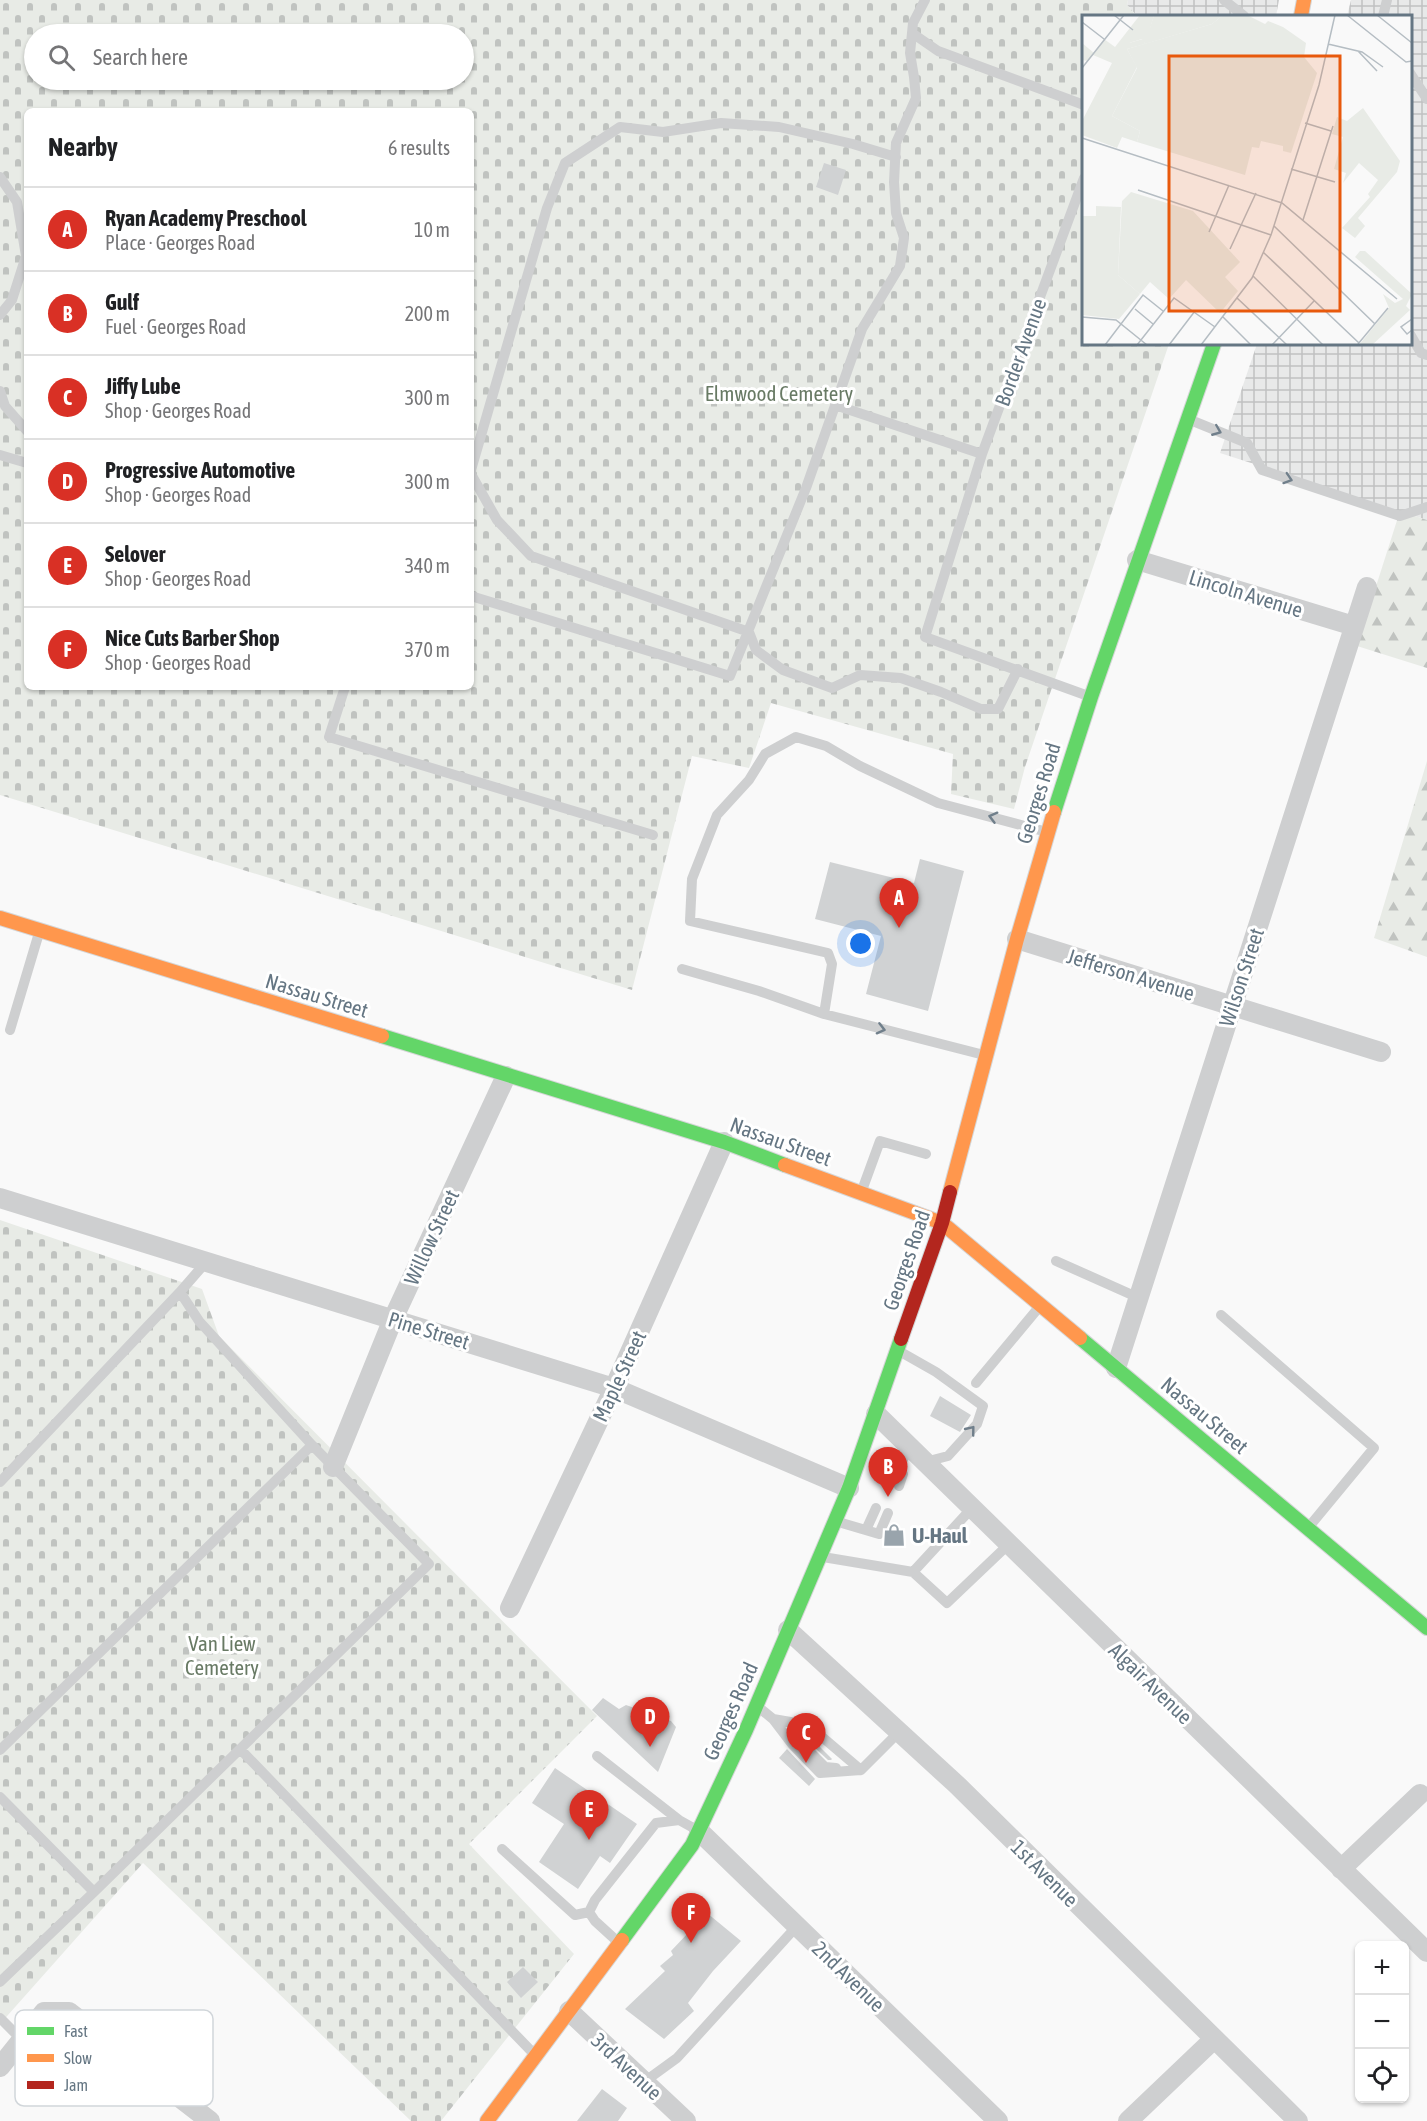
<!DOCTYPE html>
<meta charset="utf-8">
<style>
body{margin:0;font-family:"Asap Condensed",sans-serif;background:#f2f2f2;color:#202124}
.controls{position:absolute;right:18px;bottom:18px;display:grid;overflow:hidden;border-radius:9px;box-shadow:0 2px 4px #0004}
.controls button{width:54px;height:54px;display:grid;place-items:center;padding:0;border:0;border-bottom:2px solid #e0e0e0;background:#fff;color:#202124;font:30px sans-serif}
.you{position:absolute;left:861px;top:944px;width:21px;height:21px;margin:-15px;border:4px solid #fff;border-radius:50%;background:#1a73e8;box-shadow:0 0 0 9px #1a73e833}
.badge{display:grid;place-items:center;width:39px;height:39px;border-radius:50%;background:#d93025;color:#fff;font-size:20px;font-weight:700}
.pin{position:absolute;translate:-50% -50px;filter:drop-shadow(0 2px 3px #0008)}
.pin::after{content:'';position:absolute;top:32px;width:21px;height:18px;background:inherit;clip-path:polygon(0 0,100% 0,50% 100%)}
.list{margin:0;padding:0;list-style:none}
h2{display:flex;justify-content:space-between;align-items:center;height:78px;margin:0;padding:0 24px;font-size:26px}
h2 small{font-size:20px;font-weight:400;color:#757577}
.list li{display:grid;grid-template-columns:39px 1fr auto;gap:18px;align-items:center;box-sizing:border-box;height:84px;padding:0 24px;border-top:2px solid #e0e0e0}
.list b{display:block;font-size:22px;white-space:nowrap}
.list p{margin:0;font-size:20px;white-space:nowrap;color:#757577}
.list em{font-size:20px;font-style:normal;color:#757577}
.icon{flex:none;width:33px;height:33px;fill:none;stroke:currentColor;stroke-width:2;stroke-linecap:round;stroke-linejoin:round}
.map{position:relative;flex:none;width:1427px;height:2121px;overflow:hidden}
.search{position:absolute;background:#fff;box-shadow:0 2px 4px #0004;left:24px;top:24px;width:450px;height:66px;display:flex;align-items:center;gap:15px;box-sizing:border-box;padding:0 21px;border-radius:33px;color:#757577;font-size:22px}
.panel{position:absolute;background:#fff;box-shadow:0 2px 4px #0004;left:24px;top:108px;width:450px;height:582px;border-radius:9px}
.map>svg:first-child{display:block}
.industrial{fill:url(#industrial-grid)}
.forest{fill:url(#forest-firs)}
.cemetery{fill:url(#cemetery-stones);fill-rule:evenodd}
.building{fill:#d0d2d3}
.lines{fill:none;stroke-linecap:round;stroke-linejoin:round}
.fast-casing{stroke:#d5d6d7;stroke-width:16}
.slow-casing{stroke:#d5d6d7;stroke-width:16}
.jam-casing{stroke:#d5d6d7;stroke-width:16}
.lane{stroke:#cecfd0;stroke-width:10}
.street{stroke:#cecfd0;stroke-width:20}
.fast{stroke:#63d668;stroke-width:14}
.slow{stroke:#ff974d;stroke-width:14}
.jam{stroke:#b3261e;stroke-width:14}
.oneway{stroke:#707f8b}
.labels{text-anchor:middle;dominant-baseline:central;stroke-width:6;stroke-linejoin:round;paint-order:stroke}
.street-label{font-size:21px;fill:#657683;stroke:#fff}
.park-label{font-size:21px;fill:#687a64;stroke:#fff}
.poi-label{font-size:21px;font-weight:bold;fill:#657683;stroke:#fff;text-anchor:start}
.inset-road{fill:none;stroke:#b5bdc3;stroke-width:1.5}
.view{fill:#e8590c;fill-opacity:0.15;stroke:#e8590c;stroke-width:3}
.inset-edge{fill:none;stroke:#657683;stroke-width:3}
.key{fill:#fff;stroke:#d1d6da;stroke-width:1.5}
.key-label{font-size:16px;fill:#657683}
</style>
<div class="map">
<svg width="1427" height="2121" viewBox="0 0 1427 2121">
<defs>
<pattern id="industrial-grid" width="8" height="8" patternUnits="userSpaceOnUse" patternTransform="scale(1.5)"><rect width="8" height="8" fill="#e8e9e9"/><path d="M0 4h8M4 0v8" fill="none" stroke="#c0c1c2"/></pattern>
<pattern id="forest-firs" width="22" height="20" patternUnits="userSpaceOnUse" patternTransform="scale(1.5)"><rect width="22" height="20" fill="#e8ebe6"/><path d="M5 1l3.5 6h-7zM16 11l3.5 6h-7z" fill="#c0c3c0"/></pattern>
<pattern id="cemetery-stones" width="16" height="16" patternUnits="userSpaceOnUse" patternTransform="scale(1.5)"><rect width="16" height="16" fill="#e8ebe6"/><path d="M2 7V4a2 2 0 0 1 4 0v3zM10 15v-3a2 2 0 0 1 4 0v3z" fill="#c0c3c0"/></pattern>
</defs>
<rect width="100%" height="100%" fill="#f9f9f9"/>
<!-- industrial -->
<path class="industrial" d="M1128 0H1279L1276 16H1137L1127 5Z
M1351 0H1427V520L1220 453 1257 344H1410V16H1347Z"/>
<!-- forest -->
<path class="forest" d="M1400 511 1427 520V668L1357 646Z
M1427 761V957L1374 938Z"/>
<!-- cemetery -->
<path class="cemetery" d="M0 0H1128L1127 5 1137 16H1084V344H1169L1025 767 1014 809 951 794 953 754 771 703 749 768 692 756 632 990 0 795ZM34 34H464V80H34ZM27 111H471V687H27Z
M0 1220 202 1289 219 1336 597 1716 469 1844 574 1954 441 2121H411L143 1863 0 2024Z"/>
<!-- building -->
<path class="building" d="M824 163 846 170 838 195 816 187Z
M920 859 964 871 928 1011 866 994 881 936 815 919 830 862 914 883Z
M940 1396 971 1415 960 1432 930 1416Z
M603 1698 619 1709 626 1705 671 1721 676 1727 658 1772 592 1710Z
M805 1732 832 1759 831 1760H828L801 1735Z
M787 1749 815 1779 809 1786 779 1758Z
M555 1768 637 1824 610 1863 600 1856 578 1889 539 1862 564 1824 532 1803Z
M707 1913 741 1941 713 1971 688 2003 694 2011 664 2039 625 2009 665 1971 660 1966 673 1955 671 1951Z
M523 1967 538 1982 521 1998 507 1982Z
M602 2089 627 2108 618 2121H577Z"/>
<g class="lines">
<!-- fast casing -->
<g class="fast-casing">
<path id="fast" d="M1054 812 1091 697 1214 344
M382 1036 724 1142 785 1165
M1080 1338 1427 1628
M622 1940 692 1845 746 1730 849 1488 901 1339"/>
</g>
<!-- slow casing -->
<g class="slow-casing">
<path id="slow" d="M1301 16 1304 0
M0 918 382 1036
M785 1165 942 1223 1080 1338
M950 1192 1017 939 1054 812
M487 2121 622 1940"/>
</g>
<!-- jam casing -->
<g class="jam-casing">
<path id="jam" d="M901 1339 942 1223 950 1192"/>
</g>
<!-- lane -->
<path class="lane" d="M1224 0 1244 16
M1383 16 1387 0
M912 33 938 51 1084 105
M1410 73 1427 99
M0 177 17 202 26 256 12 300 0 315
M1084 178 982 454 925 637 1091 697
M1410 334 1421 353 1427 355
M0 391 5 406 27 431
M835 405 982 454
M1188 419 1247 443 1262 470 1400 516 1427 507
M0 455 27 463
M471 470 547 208 565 163 620 127 663 132 721 123 779 127 853 144 896 157
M471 474 497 520 531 556 749 632 756 650 783 670 832 688 860 675 901 678 941 692 981 709H998L1018 669
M471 596 730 676 806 488 862 329 900 266 904 238 896 213 894 182 896 143 916 98 914 77 910 53 913 23 925 0
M345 687 329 737 653 835
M682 969 759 991 824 1014 984 1055
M824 1014 832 964 828 953 690 921 692 879 717 815 749 780 765 754 796 737 826 746 860 766 938 803 1047 832
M10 1030 39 933
M861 1193 880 1141 926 1154
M1056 1261 1139 1298
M1221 1315 1374 1448 1308 1528
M899 1351 936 1372 983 1406 977 1424 948 1456 925 1462
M976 1383 1040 1306
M897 1472 909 1447
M888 1481 893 1471 903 1474 899 1486
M0 1482 180 1292
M835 1521 879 1534 888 1513
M866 1530 876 1508
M823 1557 913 1572 947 1603 1009 1544
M913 1572 972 1508
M757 1706 773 1719 808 1725 861 1770 899 1732
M773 1719 792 1744 820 1773 861 1770
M800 1742 825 1767 836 1768
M240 1749 535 2055
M0 1750 312 1445
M597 1756 679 1820
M0 1797 94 1892 0 1982
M502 1849 575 1915 589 1912
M94 1892 429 1564 312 1445 199 1321 180 1292 207 1261
M618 1942 595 1921 589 1912 595 1900 656 1823 679 1820 697 1830
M0 2018 22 2040
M644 2082 677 2058 797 1926"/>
<!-- street -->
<path class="street" d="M1137 560 1354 626
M1017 939 1381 1052
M0 1198 614 1388 849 1488
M1116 1368 1367 587
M876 1414 1427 1952
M333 1467 393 1319 506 1076
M510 1608 614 1388 724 1142
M788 1630 956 1784 1298 2121
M699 1831 998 2121
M1341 1869 1420 1794
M569 2011 686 2121
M0 2067 44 2012H69L210 2121
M1128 2121 1213 2040"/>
<!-- fast -->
<use href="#fast" class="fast"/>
<!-- slow -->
<use href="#slow" class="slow"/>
<!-- jam -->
<use href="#jam" class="jam"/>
</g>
<!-- one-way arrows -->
<defs><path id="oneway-chevron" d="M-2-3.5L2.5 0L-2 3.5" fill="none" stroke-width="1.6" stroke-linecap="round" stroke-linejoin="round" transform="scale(1.5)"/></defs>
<g class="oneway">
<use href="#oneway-chevron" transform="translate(1217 431) rotate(22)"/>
<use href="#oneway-chevron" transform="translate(1288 479) rotate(18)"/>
<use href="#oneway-chevron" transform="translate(993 817) rotate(-165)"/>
<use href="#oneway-chevron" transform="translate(881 1029) rotate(14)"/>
<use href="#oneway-chevron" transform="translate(971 1430) rotate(-51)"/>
</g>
<!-- icons -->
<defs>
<g id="shop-bare" transform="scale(1.8)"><path d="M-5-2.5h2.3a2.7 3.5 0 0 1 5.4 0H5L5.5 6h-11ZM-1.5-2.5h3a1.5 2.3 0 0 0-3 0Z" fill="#99a4ac" stroke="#fff" stroke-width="2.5" paint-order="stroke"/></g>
</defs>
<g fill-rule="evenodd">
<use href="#shop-bare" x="894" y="1535"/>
</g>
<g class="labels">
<!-- street labels -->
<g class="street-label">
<text transform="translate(1020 352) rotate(-70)">Border Avenue</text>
<text transform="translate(1246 593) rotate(17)">Lincoln Avenue</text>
<text transform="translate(1038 793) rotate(-73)">Georges Road</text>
<text transform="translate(1131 974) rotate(17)">Jefferson Avenue</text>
<text transform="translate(1241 977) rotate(-72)">Wilson Street</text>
<text transform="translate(317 995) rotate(17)">Nassau Street</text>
<text transform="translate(781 1141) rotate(20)">Nassau Street</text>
<text transform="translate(431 1237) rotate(-65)">Willow Street</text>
<text transform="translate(906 1260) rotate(-71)">Georges Road</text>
<text transform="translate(429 1330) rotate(17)">Pine Street</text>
<text transform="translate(619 1376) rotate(-65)">Maple Street</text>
<text transform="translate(1205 1415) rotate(40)">Nassau Street</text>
<text transform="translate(1151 1683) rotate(44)">Algair Avenue</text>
<text transform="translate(730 1711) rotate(-66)">Georges Road</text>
<text transform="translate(1045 1873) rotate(45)">1st Avenue</text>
<text transform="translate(849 1976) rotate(44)">2nd Avenue</text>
<text transform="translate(627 2066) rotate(43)">3rd Avenue</text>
</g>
<!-- park labels -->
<g class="park-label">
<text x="779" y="393">Elmwood Cemetery</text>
<text x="222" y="1643">Van Liew<tspan x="222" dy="24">Cemetery</tspan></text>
</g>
<!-- poi labels -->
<g class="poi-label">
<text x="912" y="1535">U-Haul</text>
</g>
</g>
<!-- overview -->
<g transform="translate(1082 15)">
<rect width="330" height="330" fill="#f9f9f9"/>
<path d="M58 0H72L68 14 47 28 61 24 63 29 45 34 55 52 30 101 58 116 55 127 40 122 35 133 0 120V106L30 48 11 40 6 46 0 45V28L12 38 22 24 33 32ZM281 93 318 146 315 157 276 203 283 211 273 223 260 213 288 182 286 179 296 165 277 148 261 168 264 158 252 154 261 122 250 119 255 102 265 106ZM278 236H283L330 279 324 291 328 295 290 330H277L307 293 301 279 313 288 321 284 273 242Z" fill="#e8ebe6"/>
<path d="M141 0H165L183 9 186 6 201 12 224 28 222 42 235 58 209 138 201 136V131L179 126 177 133 170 132 163 160 55 127 58 116 30 101 55 53 45 34 130 9ZM49 177 111 196 158 247 143 262 156 276 138 298 104 265 87 284 68 267 58 279 36 260 40 186Z" fill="#e8ebe6"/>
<path d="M72 0H141L130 9 63 29 60 24 47 28 52 13H68ZM14 191 39 192 36 260 58 279 37 304 0 300V201H14Z" fill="#e8ebe6"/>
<path class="inset-road" d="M32 0 51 15M265 0 324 47 330 46M295 0 330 28M0 7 22 24M246 29 280 37 301 52M276 36 295 56M0 53 42 0M223 108 249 116M0 123 200 188 315 284M209 154 253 167M56 175 189 220M221 205 251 111M192 211 293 309M127 217 147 170M148 234 174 178M181 237 277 328M171 261 241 330M155 283 205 330M53 294 71 309M0 302 34 305 65 330M141 302 169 330M330 304 319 312 325 319 330 315M276 329 306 293M23 330 61 280 81 296M55 330 92 283 133 312M87 330 113 296M119 330 170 263 189 220 237 70 253 0M190 330 232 286"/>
<path class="view" d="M87 41H258V296H87Z"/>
<rect width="330" height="330" class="inset-edge"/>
</g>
<!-- legend -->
<rect x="15" y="2010" width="198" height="96" rx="9" class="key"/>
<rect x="27" y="2027" width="27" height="8" fill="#63d668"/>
<rect x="27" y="2054" width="27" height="8" fill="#ff974d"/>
<rect x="27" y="2081" width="27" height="8" fill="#b3261e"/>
<g class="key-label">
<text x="64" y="2037">Fast</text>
<text x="64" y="2064">Slow</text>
<text x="64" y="2091">Jam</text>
</g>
</svg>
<div class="controls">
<button>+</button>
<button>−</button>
<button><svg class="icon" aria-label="locate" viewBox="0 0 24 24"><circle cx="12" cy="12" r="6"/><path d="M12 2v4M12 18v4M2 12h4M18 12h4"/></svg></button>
</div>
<div class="you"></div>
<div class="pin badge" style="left:899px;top:928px">A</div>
<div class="pin badge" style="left:888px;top:1497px">B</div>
<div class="pin badge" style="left:806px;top:1763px">C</div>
<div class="pin badge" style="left:650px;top:1747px">D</div>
<div class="pin badge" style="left:589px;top:1840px">E</div>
<div class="pin badge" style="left:691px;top:1943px">F</div>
<div class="search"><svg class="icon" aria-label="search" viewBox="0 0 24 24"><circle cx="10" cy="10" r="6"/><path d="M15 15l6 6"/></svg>Search here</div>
<section class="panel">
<h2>Nearby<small>6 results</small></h2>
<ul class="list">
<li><span class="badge">A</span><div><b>Ryan Academy Preschool</b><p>Place · Georges Road</p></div><em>10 m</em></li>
<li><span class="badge">B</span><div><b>Gulf</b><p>Fuel · Georges Road</p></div><em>200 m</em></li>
<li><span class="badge">C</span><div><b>Jiffy Lube</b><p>Shop · Georges Road</p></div><em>300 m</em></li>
<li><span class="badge">D</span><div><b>Progressive Automotive</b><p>Shop · Georges Road</p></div><em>300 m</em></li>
<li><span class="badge">E</span><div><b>Selover</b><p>Shop · Georges Road</p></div><em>340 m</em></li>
<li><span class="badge">F</span><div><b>Nice Cuts Barber Shop</b><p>Shop · Georges Road</p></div><em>370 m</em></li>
</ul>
</section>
</div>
